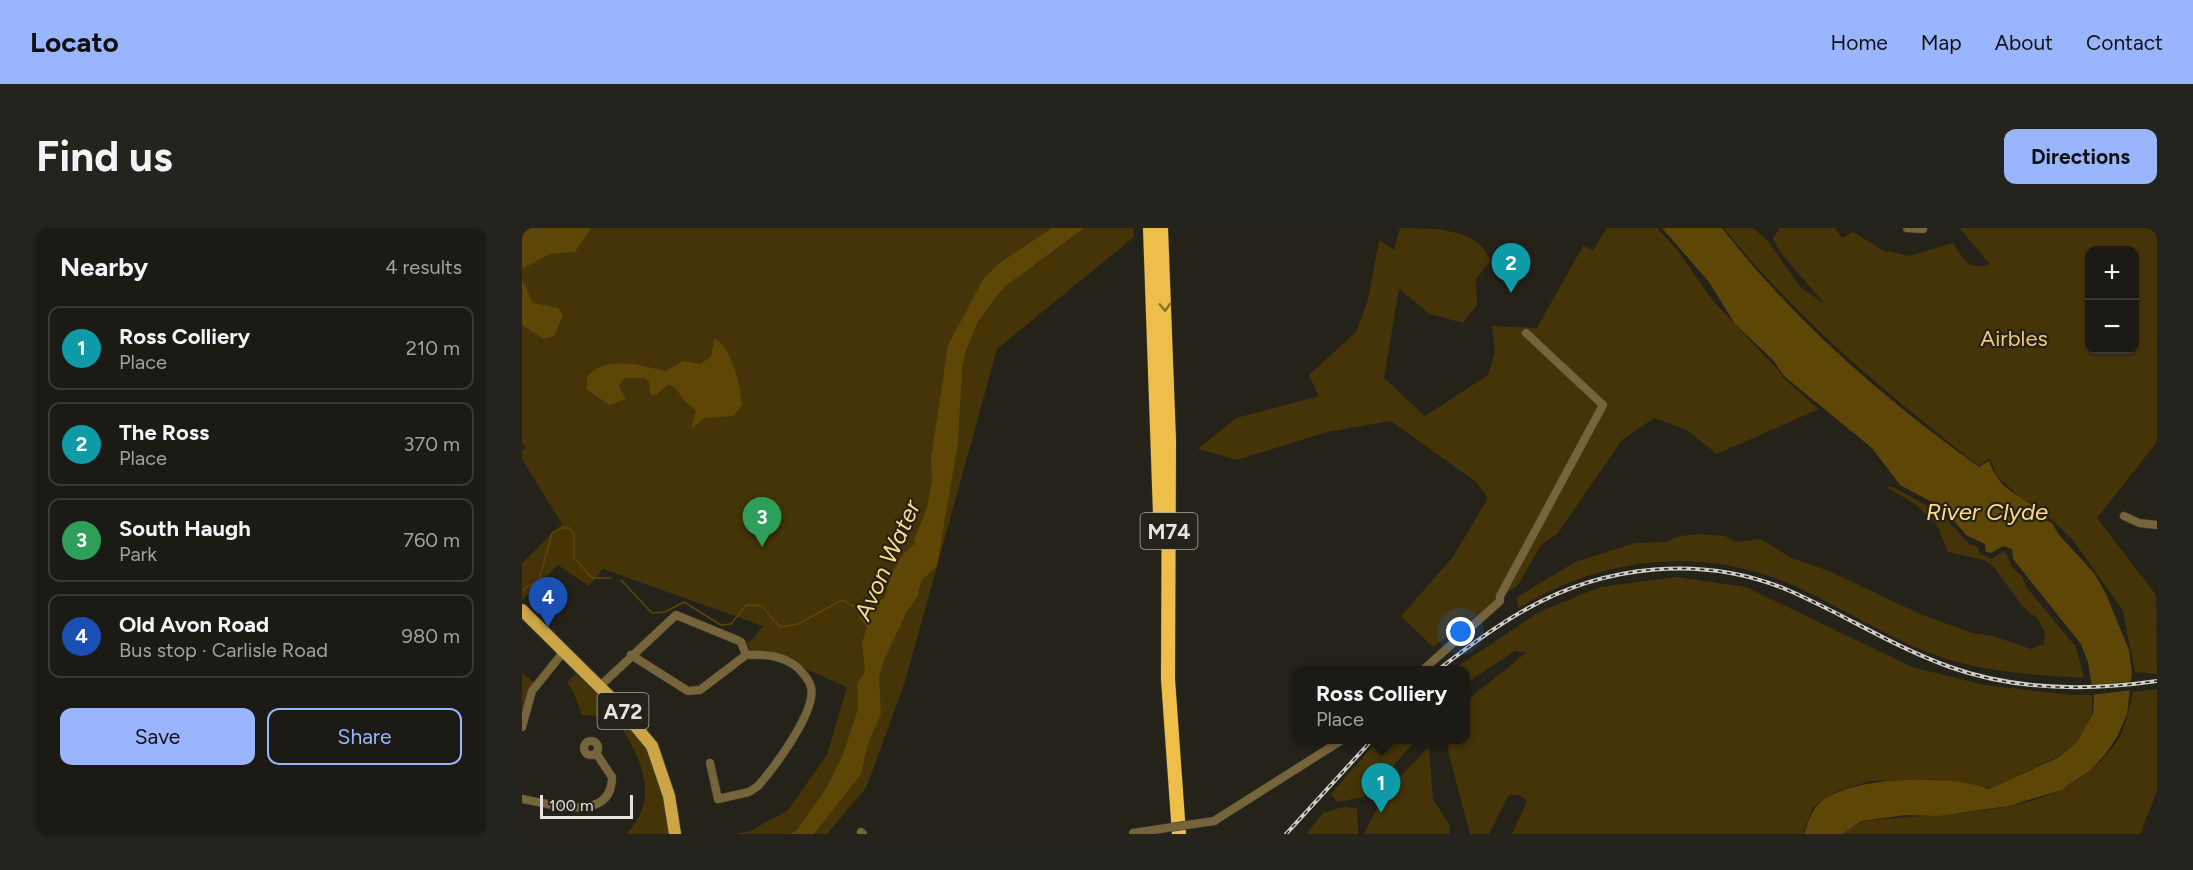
<!DOCTYPE html>
<meta charset="utf-8">
<style>
body{margin:0;font-family:Figtree,sans-serif;background:#25231d;color:#f1f3f6}
.controls{position:absolute;right:18px;top:18px;display:grid;overflow:hidden;border-radius:12px;box-shadow:0 2px 4px #0004}
.controls button{width:54px;height:54px;display:grid;place-items:center;padding:0;border:0;border-bottom:2px solid #3a3834;background:#1c1a14;color:#f1f3f6;font:30px sans-serif}
.scale{position:absolute;left:18px;bottom:15px;width:93px;box-sizing:border-box;padding-left:6px;border:3px solid #e5e3de;border-top:0;font-size:16px;line-height:21px;white-space:nowrap;color:#e5e3de;-webkit-text-stroke:4px #25221a;paint-order:stroke}
.you{position:absolute;left:939px;top:404px;width:21px;height:21px;margin:-15px;border:4px solid #fff;border-radius:50%;background:#1a73e8;box-shadow:0 0 0 9px #1a73e833}
.badge{display:grid;place-items:center;width:39px;height:39px;border-radius:50%;background:#98b5fd;color:#fff;font-size:20px;font-weight:700}
.pin{position:absolute;translate:-50% -50px;filter:drop-shadow(0 2px 3px #0008)}
.pin::after{content:'';position:absolute;top:32px;width:21px;height:18px;background:inherit;clip-path:polygon(0 0,100% 0,50% 100%)}
.popup{position:absolute;left:771px;top:438px;width:177px;height:78px;box-sizing:border-box;display:grid;place-content:center;border-radius:12px;background:#1c1a14;filter:drop-shadow(0 2px 4px #0005);font-size:20px;white-space:nowrap;color:#a0a1a0}
.popup b{font-size:22px;color:#f1f3f6}
.popup::after{content:'';position:absolute;left:50%;top:100%;margin-left:-12px;border:12px solid transparent;border-top-color:#1c1a14}
.list{margin:0;padding:0;list-style:none}
h2{display:flex;justify-content:space-between;align-items:center;height:78px;margin:0;padding:0 24px;font-size:26px}
h2 small{font-size:20px;font-weight:400;color:#a0a1a0}
.list li{display:grid;grid-template-columns:39px 1fr auto;gap:18px;align-items:center;box-sizing:border-box;height:84px;margin:0 12px 12px;padding:0 12px;border:2px solid #3a3834;border-radius:12px}
.list b{display:block;font-size:22px;white-space:nowrap}
.list p{margin:0;font-size:20px;white-space:nowrap;color:#a0a1a0}
.list em{font-size:20px;font-style:normal;color:#a0a1a0}
.actions{display:flex;gap:12px;padding:18px 24px}
.actions a{flex:1;padding:14px 0;border:2px solid #98b5fd;border-radius:12px;text-align:center;font-size:21px;color:#98b5fd}
.actions .main{background:#98b5fd;color:#111}
.map{position:relative;flex:none;width:1635px;height:606px;overflow:hidden;border-radius:12px}
header{display:flex;align-items:center;gap:36px;box-sizing:border-box;height:84px;padding:0 30px;background:#98b5fd;color:#111}
header strong{font-size:28px}
nav{display:flex;gap:33px;margin-inline-start:auto;font-size:21px}
.intro{display:flex;align-items:center;justify-content:space-between;box-sizing:border-box;height:144px;padding:0 36px}
h1{margin:0;font-size:42px}
.button{padding:15px 27px;border-radius:12px;background:#98b5fd;color:#111;font-size:21px;font-weight:700}
main{display:flex;gap:36px;padding:0 36px}
aside{flex:1;background:#1c1a14;border-radius:12px;box-shadow:0 2px 4px #0004}
.map>svg:first-child{display:block}
.green{fill:#453408;fill-rule:evenodd}
.water{fill:#5e4706}
.pier{fill:#25221a}
.lines{fill:none;stroke-linecap:round;stroke-linejoin:round}
.stream{stroke:#5e4706;stroke-width:1.5}
.minor-casing{stroke:#403d35;stroke-width:9}
.primary-casing{stroke:#403d35;stroke-width:14}
.motorway-casing{stroke:#403d35;stroke-width:15}
.minor{stroke:#76643a;stroke-width:8}
.primary{stroke:#cba546;stroke-width:12}
.motorway{stroke:#edbe49;stroke-width:14}
.rail-casing{stroke:#d0cec9;stroke-width:4}
.rail{stroke:#25221a;stroke-width:1.5;stroke-dasharray:4.5;stroke-linecap:butt}
.minor-bridge-casing{stroke:#403d35;stroke-width:9;stroke-linecap:butt}
.minor-bridge{stroke:#76643a;stroke-width:8}
.oneway{stroke:#897032}
.labels{text-anchor:middle;dominant-baseline:central;stroke-width:4.5;stroke-linejoin:round;paint-order:stroke}
.shield{fill:#25221a;stroke:#aba9a3;stroke-width:1.5}
.shield-label{font-size:21px;font-weight:bold;fill:#e5e3de}
.park-label{font-size:22px;fill:#f0cb77;stroke:#25221a}
.water-label{font-size:24px;font-style:italic;fill:#feda85;stroke:#25221a}
</style>
<header>
<strong>Locato</strong>
<nav><a>Home</a><a>Map</a><a>About</a><a>Contact</a></nav>
</header>
<div class="intro"><h1>Find us</h1><a class="button">Directions</a></div>
<main>
<aside>
<h2>Nearby<small>4 results</small></h2>
<ul class="list">
<li><span class="badge" style="background:#0f9aa8">1</span><div><b>Ross Colliery</b><p>Place</p></div><em>210 m</em></li>
<li><span class="badge" style="background:#0f9aa8">2</span><div><b>The Ross</b><p>Place</p></div><em>370 m</em></li>
<li><span class="badge" style="background:#2e9e5b">3</span><div><b>South Haugh</b><p>Park</p></div><em>760 m</em></li>
<li><span class="badge" style="background:#1a4fb4">4</span><div><b>Old Avon Road</b><p>Bus stop · Carlisle Road</p></div><em>980 m</em></li>
</ul>
<div class="actions"><a class="main">Save</a><a>Share</a></div>
</aside>
<div class="map">
<svg width="1635" height="606" viewBox="0 0 1635 606">
<rect width="100%" height="100%" fill="#25221a"/>
<!-- green -->
<path class="green" d="M0 0H612V9L475 121 383 454 344 560 305 606H213L228 603 265 583 305 527 325 459 284 441 266 429 228 422 224 414 230 412 241 398 81 341 67 358 36 337 0 372V335L40 296 0 231V223L4 220 0 215Z
M878 0C910 0 958 0 968 33L954 51 955 77 941 95 908 86 877 61 862 150 903 188 966 147 973 124 970 98 1015 100 1061 18 1071 22 1085 0H1135L1156 23 1191 73 1258 144 1260 149 1297 181 1195 226 1165 202 1132 190 1100 212 1036 305 1019 317 996 357 911 419 879 388 931 329 966 270 954 254 869 193 805 204 715 232 676 221 714 190 797 168 787 147 834 104 846 72 857 12 872 22Z
M1202 0H1231L1246 13 1278 59 1303 76 1258 24 1251 10 1258 0H1313L1320 10 1331 4 1365 25 1367 23 1387 28 1431 15C1441 31 1448 44 1468 36L1437 0H1635V214L1575 290 1634 367 1635 446 1613 444 1601 383 1551 312 1513 276 1500 271 1475 248 1468 230 1457 238C1365 166 1275 92 1202 0ZM1568 22H1612V122H1568Z
M1364 259H1371L1419 285 1446 315 1456 319 1457 325 1470 331 1483 322 1490 339 1500 348 1505 360 1554 419 1562 450C1519 447 1473 445 1431 433 1377 417 1330 385 1279 361 1187 317 1083 327 997 380L994 370 1053 334 1113 315 1143 314 1158 308 1179 306 1203 308 1215 314 1238 311 1270 330 1307 343 1398 386 1450 405 1471 408 1509 421 1522 416 1523 404 1515 390 1501 379 1471 338 1462 332 1426 324 1415 297 1393 276Z
M1155 349 1224 359 1390 439 1462 457 1550 467H1570V485L1565 496 1555 514 1537 528 1469 560 1412 551 1348 553 1316 563 1291 579 1281 606H990L1005 573 998 567H987L967 606H948L926 523 927 512H943V474L1005 424 993 423 943 456V442H930L1017 384 1078 359Z
M56 444C74 463 95 480 112 500 136 529 142 570 146 606H104C141 570 117 524 92 489L60 487 51 463 45 454Z
M0 445 12 454 0 481Z
M1635 461V563L1618 606H1321L1338 594C1427 580 1537 598 1596 512 1604 499 1607 479 1611 464Z
M856 512H895L842 569 815 574 809 566Z
M907 519 911 571 927 596 928 606H842L864 563Z
M821 579 835 580 836 606H784L801 585Z"/>
<!-- water -->
<path class="water" d="M0 0H69L53 24 28 26 0 41Z
M530 0H562L482 59 456 93 444 122 440 140 436 214 415 338 399 353 396 368 385 383 362 432 357 448 359 485 346 516 339 546 292 606H268L275 602 304 561 321 526 336 481 335 457 343 443 340 415 345 399 337 389C342 378 351 373 362 371 369 350 374 326 394 316L392 312 405 280 410 252 409 231 426 117 461 52 475 37Z
M1140 0H1200C1272 93 1362 171 1457 239L1467 233C1476 257 1488 263 1509 276 1517 281 1519 291 1530 295L1537 307 1572 345 1584 366 1607 422 1610 444 1605 486 1595 509 1585 524 1569 542 1539 562 1487 578 1416 588 1384 587 1339 593 1321 606H1282C1285 598 1288 587 1293 580 1318 546 1431 546 1467 561L1537 529 1555 514 1571 485 1572 470 1566 434 1559 416 1491 331 1490 321 1481 318 1469 325 1464 324 1463 316 1444 307 1421 280 1378 257 1350 220 1262 148 1251 132 1213 96 1187 54Z
M0 51 11 75 36 80 41 87 32 108 22 111 0 97Z
M192 111C209 115 219 161 220 177L211 188 182 190 169 201 174 183 161 171 153 159 146 157 134 167 128 166 127 154 122 150H102L97 158 104 171 88 177 65 162V149C83 126 120 138 144 143L161 133 178 136 189 129Z"/>
<!-- pier -->
<path class="pier" d="M1613 453 1612 462 1568 467 1567 457Z"/>
<g class="lines">
<!-- stream -->
<path class="stream" d="M99 352 130 385 143 384 162 374 199 397 209 396 224 377 240 378 258 399 276 396 320 372 341 384
M0 362 17 352 30 305 40 300H48L52 306V330L70 350H89"/>
<!-- minor casing -->
<g class="minor-casing">
<path id="minor" d="M1385 0 1401 1
M1602 288 1617 295 1635 297
M109 427 166 463 178 462 224 427
M901 442 978 373V368L1081 177 1004 105
M77 459 154 387 215 412 219 414 224 427C243 426 261 427 276 440 281 445 287 452 289 459 295 483 251 541 236 558L227 564 196 571 188 535
M0 499 10 463 43 422
M62 520a7 7 0 1 1 14 0a7 7 0 1 1-14 0Z
M0 571C28 576 90 596 90 549L74 525
M692 593 820 512
M339 604 341 606"/>
</g>
<!-- primary casing -->
<g class="primary-casing">
<path id="primary" d="M0 382 96 477 130 518 147 568 153 606"/>
</g>
<!-- motorway casing -->
<g class="motorway-casing">
<path id="motorway" d="M628 0 638 286
M639 0 647 212 646 451 657 606"/>
</g>
<!-- minor -->
<use href="#minor" class="minor"/>
<!-- primary -->
<use href="#primary" class="primary"/>
<!-- motorway -->
<use href="#motorway" class="motorway"/>
<!-- rail casing -->
<g class="rail-casing">
<path id="rail" d="M916 442C943 421 971 400 1001 383 1082 336 1182 326 1268 363 1323 387 1372 419 1428 439 1495 463 1566 463 1635 453
M764 606 850 512"/>
</g>
<!-- rail -->
<use href="#rail" class="rail"/>
<!-- minor-bridge casing -->
<g class="minor-bridge-casing">
<path id="minor-bridge" d="M611 605 692 593"/>
</g>
<!-- minor-bridge -->
<use href="#minor-bridge" class="minor-bridge"/>
</g>
<!-- one-way arrows -->
<defs><path id="oneway-chevron" d="M-2-3.5L2.5 0L-2 3.5" fill="none" stroke-width="1.6" stroke-linecap="round" stroke-linejoin="round" transform="scale(1.5)"/></defs>
<use class="oneway" href="#oneway-chevron" transform="translate(643 79) rotate(88)"/>
<g class="labels">
<!-- shield labels -->
<g class="shield">
<rect x="618.5" y="285" width="57" height="36" rx="4.5"/>
<rect x="75.5" y="465" width="51" height="36" rx="4.5"/>
</g>
<g class="shield-label">
<text x="647" y="303">M74</text>
<text x="101" y="483">A72</text>
</g>
<!-- park labels -->
<g class="park-label">
<text x="1492" y="110">Airbles</text>
</g>
<!-- water labels -->
<g class="water-label">
<text x="1465" y="283">River Clyde</text>
<text transform="translate(365 332) rotate(-66)">Avon Water</text>
</g>
</g>
</svg>
<div class="controls">
<button>+</button>
<button>−</button>
</div>
<div class="scale">100 m</div>
<div class="you"></div>
<div class="pin badge" style="left:859px;top:585px;background:#0f9aa8">1</div>
<div class="popup"><b>Ross Colliery</b>Place</div>
<div class="pin badge" style="left:989px;top:65px;background:#0f9aa8">2</div>
<div class="pin badge" style="left:240px;top:319px;background:#2e9e5b">3</div>
<div class="pin badge" style="left:26px;top:399px;background:#1a4fb4">4</div>
</div>
</main>
